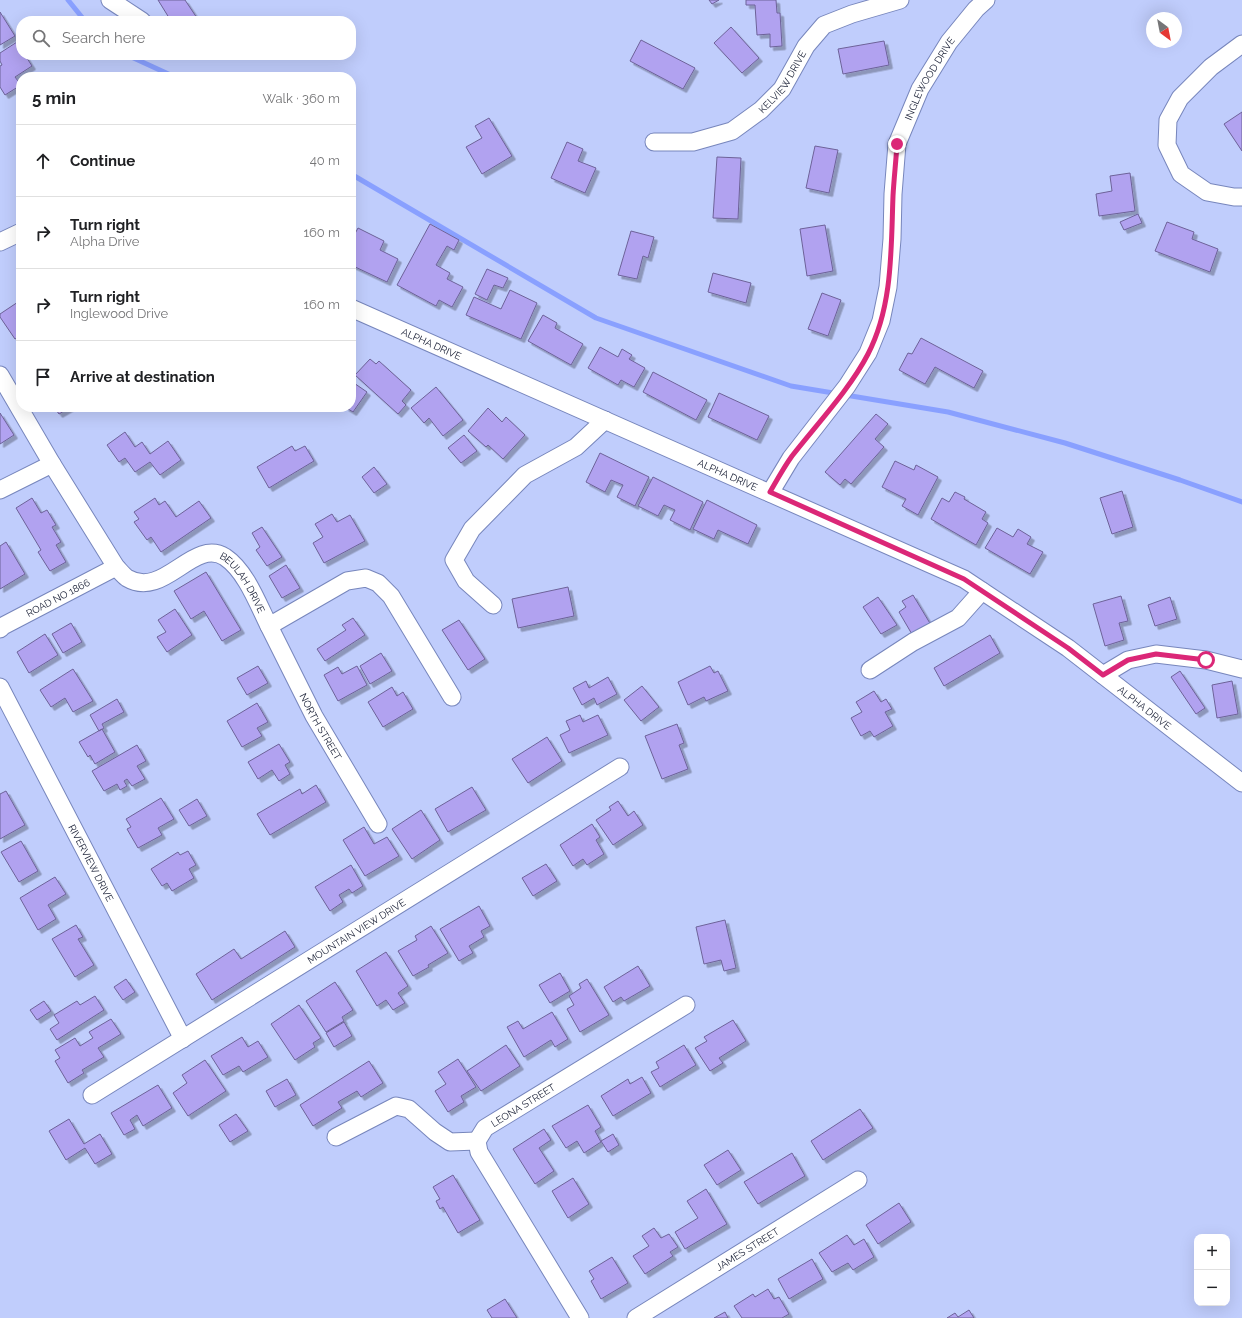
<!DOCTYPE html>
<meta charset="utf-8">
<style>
body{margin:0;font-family:Raleway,sans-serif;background:#f2f2f2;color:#202124}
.controls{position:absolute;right:12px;bottom:12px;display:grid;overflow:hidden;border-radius:8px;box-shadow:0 4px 16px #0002}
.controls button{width:36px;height:36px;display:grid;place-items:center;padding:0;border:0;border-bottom:1px solid #e0e0e0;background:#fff;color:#202124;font:20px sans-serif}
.compass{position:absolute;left:1146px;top:12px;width:36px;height:36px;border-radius:50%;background:#fff;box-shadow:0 4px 16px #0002;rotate:148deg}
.stop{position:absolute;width:12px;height:12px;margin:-9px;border:3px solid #db2777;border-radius:50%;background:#fff}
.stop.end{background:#db2777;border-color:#fff;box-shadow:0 1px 4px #0008}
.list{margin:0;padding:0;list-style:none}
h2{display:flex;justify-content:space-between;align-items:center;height:52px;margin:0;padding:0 16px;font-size:17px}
h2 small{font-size:13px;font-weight:400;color:#757577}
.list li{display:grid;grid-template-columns:26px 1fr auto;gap:12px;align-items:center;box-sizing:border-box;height:72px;padding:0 16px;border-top:1px solid #e0e0e0}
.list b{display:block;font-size:15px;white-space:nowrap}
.list p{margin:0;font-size:13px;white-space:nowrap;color:#757577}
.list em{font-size:13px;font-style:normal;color:#757577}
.icon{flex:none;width:22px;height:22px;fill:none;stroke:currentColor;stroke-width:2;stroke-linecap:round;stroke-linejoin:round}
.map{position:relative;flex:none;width:1242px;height:1318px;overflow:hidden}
.search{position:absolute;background:#fff;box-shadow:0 4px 16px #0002;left:16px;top:16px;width:340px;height:44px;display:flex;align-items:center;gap:10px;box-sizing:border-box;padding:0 14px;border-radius:16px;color:#757577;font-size:15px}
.panel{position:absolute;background:#fff;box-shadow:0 4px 16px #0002;left:16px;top:72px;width:340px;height:340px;border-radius:16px}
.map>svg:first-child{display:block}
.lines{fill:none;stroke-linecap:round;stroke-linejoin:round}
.stream{stroke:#89a0ff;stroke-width:5}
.building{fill:#b1a2f0;stroke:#6d6298;filter:url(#shadow)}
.minor-casing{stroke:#7786bc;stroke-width:19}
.minor{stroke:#fff;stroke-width:17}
.route{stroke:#db2777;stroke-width:5}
.labels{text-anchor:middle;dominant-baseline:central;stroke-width:3.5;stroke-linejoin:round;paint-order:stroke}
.street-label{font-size:10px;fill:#1a2036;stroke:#ecf0fc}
</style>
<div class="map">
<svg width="1242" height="1318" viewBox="0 0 1242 1318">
<defs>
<filter id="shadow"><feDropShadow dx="3.5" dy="3.5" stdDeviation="0" flood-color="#0004"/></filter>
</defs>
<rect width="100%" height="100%" fill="#c0cdfc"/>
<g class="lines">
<!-- stream -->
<path class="stream" d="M68 0 85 21
M127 55 175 77
M351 174 596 318 791 386 948 412 1065 443 1180 480 1242 502"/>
</g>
<!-- building -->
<path class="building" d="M158 0H185L199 21H171Z
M709 0H719L712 4Z
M746 0H776L777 13H780L782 46 770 47V34L757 35 755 5H746Z
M0 12 15 36 0 45Z
M731 27 759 58 742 73 714 43Z
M641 40 695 68 683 89 630 61Z
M884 41 889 65 843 74 838 49Z
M17 42 21 48V55H25L32 66 15 77 21 85 5 95 0 87V66L2 65 0 61V53Z
M1242 112V151L1224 124Z
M489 118 512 156 482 174 466 147 482 138 475 126Z
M567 142 583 149 578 161 596 168 585 193 551 178Z
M815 146 838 150 829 193 806 188Z
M717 157 741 158 738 219 713 218Z
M1130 173 1135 211 1099 216 1096 194 1112 191 1110 176Z
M1138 214 1142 223 1124 230 1120 222Z
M1167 222 1194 232 1192 239 1218 249 1210 272 1155 251Z
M430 224 459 240 454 250 447 246 436 265 450 273 447 279 463 287 452 307 439 300 436 306 397 285Z
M825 225 833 271 807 276 800 229Z
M358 228 384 241 380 250 398 259 387 282 351 265V241Z
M631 231 654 237 648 258 643 256 637 279 618 275Z
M487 269 508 278 503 288 494 285 487 300 475 294Z
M713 273 751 283 746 303 708 292Z
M510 290 537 303 521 339 466 315 474 297 501 309Z
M822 293 841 300 828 336 808 329Z
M21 300V335L15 339 0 317V314Z
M543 315 557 323 555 328 583 344 571 365 528 341Z
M921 338 983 371 974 388 935 367 925 384 899 370 908 353 912 354Z
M600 347 618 357 622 349 632 355 629 359 645 368 634 387 621 380 618 385 588 368Z
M370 359 376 364 379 361 411 390 402 401 406 405 398 414 355 375Z
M653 372 707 400 696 420 643 392Z
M351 381 367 392 353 412 345 407H351Z
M436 387 463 420 443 436 429 418 424 423 411 408Z
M719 393 769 416 757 440 708 417Z
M54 407H71L59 414Z
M488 408 502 422 506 417 525 435 503 459 488 445 486 447 468 431Z
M0 413 14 435 0 444Z
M876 414 888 424 875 439 884 447 851 484 845 479 840 485 825 472Z
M125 432 135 447 142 442 150 454 168 441 181 460 160 475 150 462 135 472 125 458 119 462 107 445Z
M464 435 477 451 461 463 448 448Z
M292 446 295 451 305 446 314 461 269 488 257 467Z
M600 453 649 477 635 506 617 497 623 485 611 480 605 492 586 482Z
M895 461 914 470 916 465 938 477 918 515 902 506 906 499 882 487Z
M374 467 387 484 374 493 362 477Z
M653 477 703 502 690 530 670 520 675 510 664 505 658 516 638 506Z
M1122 491 1133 527 1112 534 1100 498Z
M955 492 965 497 964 499 986 512 982 519 988 523 976 545 931 519 942 498 949 502Z
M32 498 41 513 47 510 56 525 52 527 61 542 56 545 66 562 50 571 38 552 41 550 16 508Z
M155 498 159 505 165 501 176 517 199 501 211 518 161 552 151 537 147 540 134 522 139 519 134 512Z
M707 500 757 525 748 544 718 530 714 539 693 529Z
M332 514 337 522 350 515 365 541 324 563 313 543 323 537 315 524Z
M262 527 282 557 267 566 256 550 260 547 252 533Z
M997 528 1013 537 1018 529 1031 537 1027 544 1043 552 1030 574 985 548Z
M6 542 25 574 0 589V546Z
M286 565 300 588 282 598 269 576Z
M206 572 241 630 222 641 204 611 191 619 174 591Z
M568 587 574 616 518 628 512 599Z
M913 595 931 625 913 636 899 612 906 607 902 601Z
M1121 596 1128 621 1119 623 1124 640 1105 646 1093 604Z
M878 597 897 625 881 634 863 607Z
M1170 597 1177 619 1155 626 1148 605Z
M175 609 192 635 167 652 157 637 166 632 158 620Z
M353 618 365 635 325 661 317 649 346 630 342 625Z
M459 620 485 659 468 670 442 630Z
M71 623 82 642 63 653 52 634Z
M45 634 58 655 29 673 17 652Z
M990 635 1000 653 944 686 934 668Z
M381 653 392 671 370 684 360 666Z
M258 666 268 683 247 695 237 678Z
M357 666 367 685 338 701 324 675 338 667 342 674Z
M710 666 714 673 718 671 728 691 706 701 704 697 688 705 678 682Z
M73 669 93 701 73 712 65 698 51 707 40 690Z
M1180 671 1205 708 1196 714 1171 677Z
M608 677 617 694 597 705 594 698 582 705 573 688 586 681 589 688Z
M1232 681 1238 714 1217 718 1212 685Z
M642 686 659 707 641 721 624 700Z
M392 687 397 696 403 692 413 709 383 727 368 702Z
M874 691 881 702 886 699 892 709 885 712 893 726 874 737 870 731 861 736 851 718 862 712 856 702Z
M117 699 124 712 102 724 104 728 99 731 90 715Z
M257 703 268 722 257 728 262 736 242 747 227 721Z
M580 715 583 722 598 715 608 735 569 753 560 735 570 730 566 721Z
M677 724 684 743 679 745 688 769 662 779 645 736Z
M102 729 115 752 95 764 90 755 88 757 79 742Z
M547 737 562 761 528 783 512 759Z
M279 744 290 762 285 765 290 774 279 781 272 770 258 779 248 762Z
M137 745 146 761 137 766 145 779 132 786 127 779 124 781 127 786 120 790 117 784 104 791 92 771Z
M316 785 326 802 270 835 257 814 300 789 302 794Z
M472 787 486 810 448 832 435 809Z
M6 791 25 825 0 839V794Z
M161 798 174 819 158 828 162 835 138 848 127 829 131 827 126 819Z
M197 799 207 816 189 826 179 810Z
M618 801 628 816 634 811 643 825 613 845 596 820 611 810 609 807Z
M421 810 440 840 412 859 392 829Z
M592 824 600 837 596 840 604 854 587 865 583 859 573 866 560 845Z
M364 827 374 844 387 837 399 856 365 876 343 840Z
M21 841 38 871 19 882 1 852Z
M188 851 196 865 189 869 194 878 172 891 167 883 162 886 151 869 178 852 180 855Z
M546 864 557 881 533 896 522 878Z
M351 865 363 886 352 893 349 889 339 895 343 902 330 911 315 887Z
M55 877 66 894 48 905 56 919 38 930 20 898Z
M479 906 490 926 481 931 484 937 469 946 473 953 459 961 440 929Z
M725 920 736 968 724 971 721 960 704 964 696 927Z
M76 925 83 937 78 939 94 965 75 977 52 939Z
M431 926 448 953 428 965 429 967 413 976 398 951 417 940 415 936Z
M285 931 295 947 212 1000 196 974 234 949 241 959Z
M386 952 408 986 398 993 405 1003 393 1010 386 1000 377 1006 356 971Z
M638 966 650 986 624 1001 621 997 613 1002 604 987Z
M560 973 570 991 550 1003 539 985Z
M126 979 135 992 123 1000 114 987Z
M587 979 609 1015 580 1032 567 1009 574 1005 569 996 581 988 579 984Z
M335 982 353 1010 342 1017 344 1021 326 1032 306 1001Z
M95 996 104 1010 57 1040 50 1029 59 1023 54 1015 77 1001 80 1005Z
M44 1001 51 1011 37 1020 30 1010Z
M299 1005 321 1038 313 1043 315 1047 295 1060 271 1024Z
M552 1012 568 1039 555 1047 551 1040 524 1057 507 1027 518 1021 523 1029Z
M111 1019 121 1034 98 1048 104 1057 82 1070 84 1073 68 1083 55 1061 60 1058 55 1050 75 1038 80 1046 93 1038 89 1032Z
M733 1020 746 1041 719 1058 723 1063 710 1071 695 1048 707 1041 704 1037Z
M344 1022 352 1036 334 1047 326 1033Z
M242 1037 248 1047 258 1041 268 1057 243 1072 239 1066 223 1075 211 1056Z
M506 1045 520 1066 481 1091 467 1071Z
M684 1045 696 1065 660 1087 651 1072 659 1068 656 1062Z
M458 1059 476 1087 461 1096 464 1102 448 1112 435 1091 446 1084 438 1072Z
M205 1060 226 1091 188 1116 173 1093 187 1083 182 1075Z
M369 1061 383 1083 361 1097 357 1091 338 1102 342 1108 313 1126 300 1105Z
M642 1077 651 1093 613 1116 601 1096 628 1079 630 1084Z
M287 1079 296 1095 275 1107 266 1091Z
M158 1085 172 1108 143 1126 137 1115 130 1120 135 1129 124 1135 111 1113Z
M588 1105 601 1127 595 1131 601 1142 584 1153 577 1141 566 1148 552 1126Z
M860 1109 873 1128 823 1160 811 1141Z
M236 1114 248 1131 230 1142 219 1125Z
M69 1119 84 1144 100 1134 112 1154 95 1164 85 1148 66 1160 49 1131Z
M544 1129 551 1140 539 1148 554 1171 535 1184 513 1149Z
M613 1134 619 1145 608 1152 601 1141Z
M728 1150 741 1170 717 1185 704 1165Z
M792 1153 805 1176 758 1204 744 1182Z
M453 1175 480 1220 458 1233 443 1207 440 1209 436 1201 440 1199 433 1187Z
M573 1178 589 1204 568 1218 552 1191Z
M706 1189 727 1224 685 1249 675 1232 698 1218 687 1201Z
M899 1203 911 1222 878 1244 866 1225Z
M654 1228 661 1238 669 1234 678 1247 670 1252 673 1256 645 1274 633 1256 649 1246 642 1236Z
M847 1235 854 1245 864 1239 874 1257 853 1270 848 1263 832 1272 819 1253Z
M612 1257 628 1283 601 1299 591 1281 594 1279 589 1271Z
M812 1259 823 1279 789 1299 778 1279Z
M768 1289 774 1299 779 1297 789 1314 782 1318H742L734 1306 753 1294 755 1297Z
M505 1299 517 1318H492L487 1310Z
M969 1310 974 1318H947L955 1313 958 1317Z
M725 1312 728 1318H714Z"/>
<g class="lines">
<!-- minor casing -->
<g class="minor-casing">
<g id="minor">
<path d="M110 0 142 21"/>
<path d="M1242 44 1211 67 1180 98 1168 120 1167 145 1181 174 1207 192 1234 197H1242"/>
<path id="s1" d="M654 142H693L732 131 761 110 782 89 806 46 824 25 852 14 900 0"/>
<path d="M0 242 21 232"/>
<path id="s2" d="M351 308 964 579 1068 648 1242 783"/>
<path id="s3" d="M0 375 52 464 116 567C120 571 123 575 127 578 164 600 193 537 225 557 246 571 258 604 269 626L347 581 366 578 378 583 391 596 452 697"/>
<path d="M0 490 52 464"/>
<path id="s4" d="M770 493 791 458 847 386 868 353 881 321 888 287 892 239 893 194 897 144 920 89 949 42 976 9 986 0"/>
<path d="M493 605 466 581 454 560 472 529 525 475 576 447 605 420"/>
<path id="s5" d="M269 626 314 716 378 824"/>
<path id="s6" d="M0 629 3 626 116 567"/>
<path d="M870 670 913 642 958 618 982 591"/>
<path d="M1103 675 1128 660 1156 654 1206 660 1242 669"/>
<path id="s7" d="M0 687 183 1039"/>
<path id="s8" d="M92 1095 620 767"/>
<path d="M336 1137 396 1106 409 1109 435 1132 450 1142 477 1141"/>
<path id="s9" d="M580 1318 479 1152 477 1141 485 1128 686 1005"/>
<path id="s10" d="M636 1318 858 1180"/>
</g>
</g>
<!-- minor -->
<use href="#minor" class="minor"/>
</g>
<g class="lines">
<!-- route -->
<path class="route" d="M897 144C896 161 894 178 893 196 891 248 893 306 868 354 850 389 817 424 792 456 784 467 777 480 770 492L964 579 1068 648 1103 675 1128 660 1156 654 1206 660"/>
</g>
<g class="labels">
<!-- street labels -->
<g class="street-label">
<text stroke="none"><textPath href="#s4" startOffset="457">INGLEWOOD DRIVE</textPath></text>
<text stroke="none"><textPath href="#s1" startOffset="151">KELVIEW DRIVE</textPath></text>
<text stroke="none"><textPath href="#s2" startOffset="88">ALPHA DRIVE</textPath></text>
<text stroke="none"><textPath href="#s2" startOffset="412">ALPHA DRIVE</textPath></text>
<text stroke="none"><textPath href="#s3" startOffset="378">BEULAH DRIVE</textPath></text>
<text stroke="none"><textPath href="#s6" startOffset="66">ROAD NO 1866</textPath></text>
<text stroke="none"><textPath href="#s2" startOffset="892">ALPHA DRIVE</textPath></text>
<text stroke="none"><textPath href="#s5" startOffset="113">NORTH STREET</textPath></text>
<text stroke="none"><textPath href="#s7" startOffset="198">RIVERVIEW DRIVE</textPath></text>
<text stroke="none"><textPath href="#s8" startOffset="311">MOUNTAIN VIEW DRIVE</textPath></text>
<text stroke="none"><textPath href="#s9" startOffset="265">LEONA STREET</textPath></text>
<text stroke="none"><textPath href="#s10" startOffset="131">JAMES STREET</textPath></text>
</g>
</g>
</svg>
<div class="controls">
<button>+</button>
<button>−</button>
</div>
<svg class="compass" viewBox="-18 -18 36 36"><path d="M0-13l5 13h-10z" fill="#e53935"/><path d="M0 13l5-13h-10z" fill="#757577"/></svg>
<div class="stop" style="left:1206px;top:660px"></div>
<div class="stop end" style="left:897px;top:144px"></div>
<div class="search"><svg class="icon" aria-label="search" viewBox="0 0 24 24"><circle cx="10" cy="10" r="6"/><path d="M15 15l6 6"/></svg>Search here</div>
<section class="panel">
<h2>5 min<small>Walk · 360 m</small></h2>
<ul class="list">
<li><svg class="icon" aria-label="ahead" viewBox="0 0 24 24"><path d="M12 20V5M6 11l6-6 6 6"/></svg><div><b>Continue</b></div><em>40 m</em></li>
<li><svg class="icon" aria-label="right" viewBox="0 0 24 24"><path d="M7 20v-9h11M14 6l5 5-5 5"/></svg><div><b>Turn right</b><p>Alpha Drive</p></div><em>160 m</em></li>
<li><svg class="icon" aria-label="right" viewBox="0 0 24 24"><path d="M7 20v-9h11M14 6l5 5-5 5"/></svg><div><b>Turn right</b><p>Inglewood Drive</p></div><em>160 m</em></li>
<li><svg class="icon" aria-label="arrive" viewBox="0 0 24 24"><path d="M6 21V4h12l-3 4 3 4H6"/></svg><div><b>Arrive at destination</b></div></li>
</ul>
</section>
</div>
